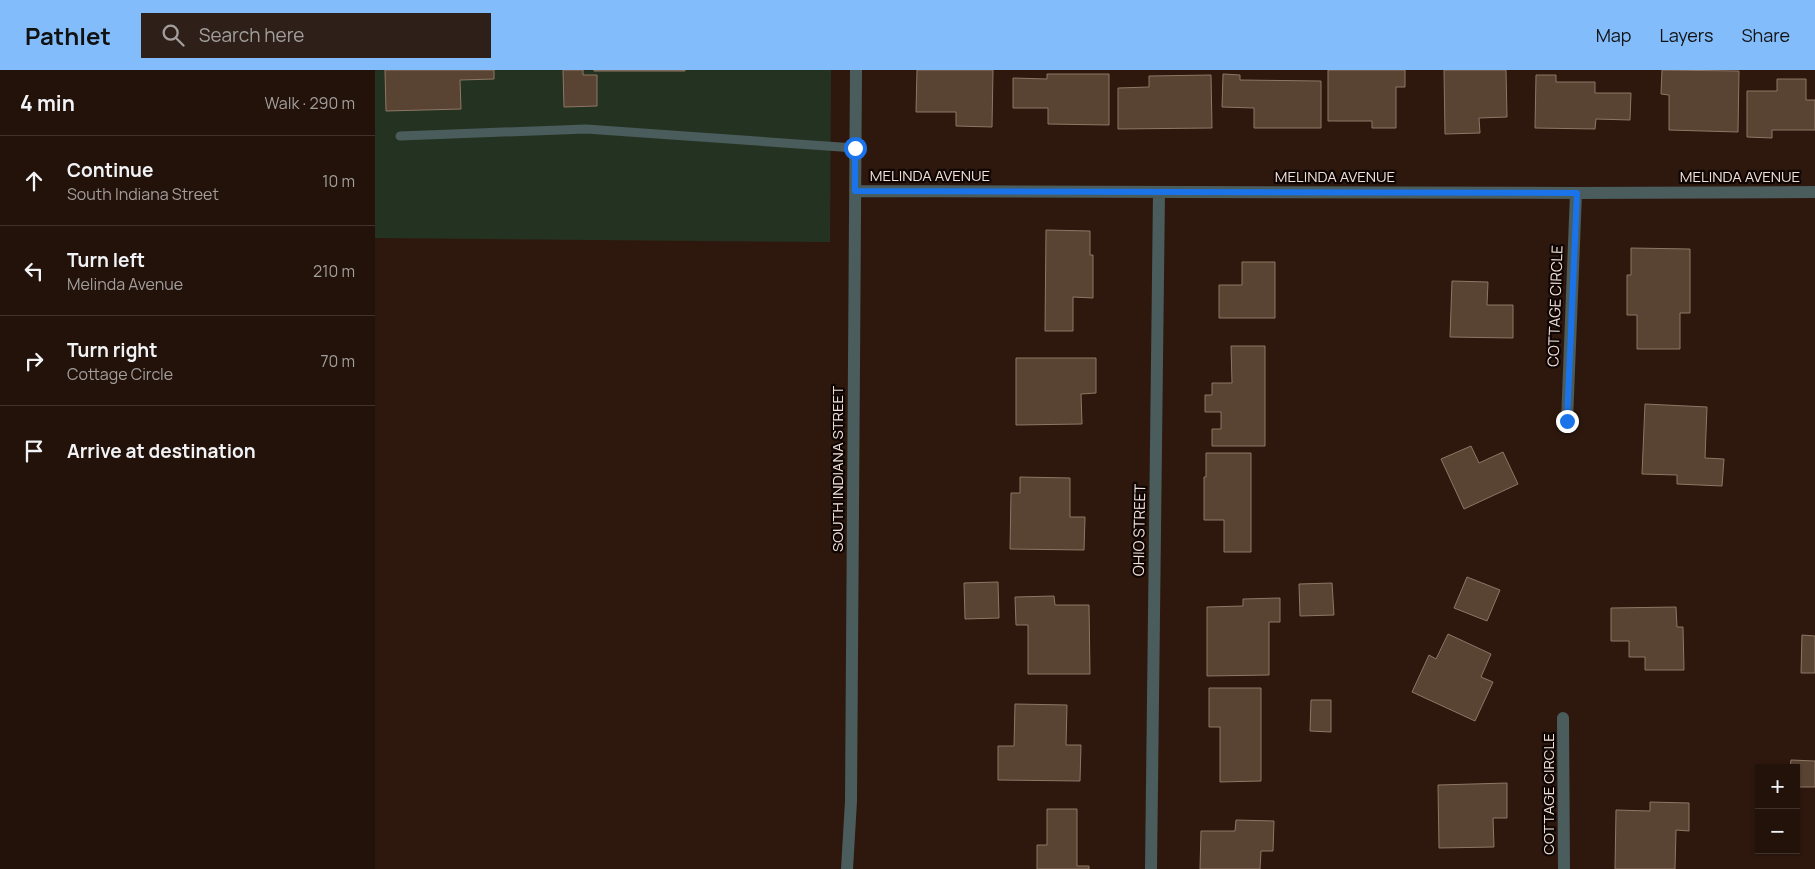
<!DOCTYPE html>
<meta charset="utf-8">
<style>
body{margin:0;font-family:Manrope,sans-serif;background:#2e2018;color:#f1f3f6}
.controls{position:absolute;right:15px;bottom:15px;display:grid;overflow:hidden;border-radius:0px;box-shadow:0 1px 4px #0004}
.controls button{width:45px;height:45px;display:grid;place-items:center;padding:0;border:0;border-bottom:1px solid #3f322b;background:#22120a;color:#f1f3f6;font:25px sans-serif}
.stop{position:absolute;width:15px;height:15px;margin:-11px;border:4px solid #1a73e8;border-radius:50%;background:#fff}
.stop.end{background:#1a73e8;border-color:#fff;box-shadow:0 1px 5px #0008}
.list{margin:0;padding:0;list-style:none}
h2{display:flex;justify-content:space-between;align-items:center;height:65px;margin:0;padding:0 20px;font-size:21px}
h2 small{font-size:16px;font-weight:400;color:#a29e9c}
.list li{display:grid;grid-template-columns:32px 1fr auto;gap:15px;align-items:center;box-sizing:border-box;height:90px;padding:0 20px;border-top:1px solid #3f322b}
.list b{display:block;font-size:19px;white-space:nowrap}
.list p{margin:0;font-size:16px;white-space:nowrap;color:#a29e9c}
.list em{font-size:16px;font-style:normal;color:#a29e9c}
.icon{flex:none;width:28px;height:28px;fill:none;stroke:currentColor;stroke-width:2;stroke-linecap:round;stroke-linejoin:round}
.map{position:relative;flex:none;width:1440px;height:799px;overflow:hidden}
header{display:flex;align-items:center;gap:30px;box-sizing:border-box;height:70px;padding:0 25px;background:#82bcfa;color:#111}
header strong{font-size:24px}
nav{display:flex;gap:28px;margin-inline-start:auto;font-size:18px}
.search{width:350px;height:45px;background:#2e2018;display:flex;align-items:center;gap:12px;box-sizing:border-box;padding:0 18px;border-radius:0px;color:#a29e9c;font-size:19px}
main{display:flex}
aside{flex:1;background:#22120a}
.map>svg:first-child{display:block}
.green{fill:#243321}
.building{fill:#594333;stroke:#8f7665}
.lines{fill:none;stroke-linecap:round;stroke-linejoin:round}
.lane{stroke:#4b5c5d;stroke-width:9}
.street{stroke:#4b5c5d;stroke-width:12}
.route{stroke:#1a73e8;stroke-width:6}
.labels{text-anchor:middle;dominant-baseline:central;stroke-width:4.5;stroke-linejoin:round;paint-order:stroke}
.street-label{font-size:15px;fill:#f0e0d9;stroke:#0f0603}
</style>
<header>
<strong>Pathlet</strong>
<div class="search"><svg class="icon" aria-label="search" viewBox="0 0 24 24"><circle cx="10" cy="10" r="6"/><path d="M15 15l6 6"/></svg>Search here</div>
<nav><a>Map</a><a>Layers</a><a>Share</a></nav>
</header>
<main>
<aside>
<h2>4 min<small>Walk · 290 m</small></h2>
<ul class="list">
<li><svg class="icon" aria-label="ahead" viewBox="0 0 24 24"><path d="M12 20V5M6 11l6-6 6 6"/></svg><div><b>Continue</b><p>South Indiana Street</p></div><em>10 m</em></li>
<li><svg class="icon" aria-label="left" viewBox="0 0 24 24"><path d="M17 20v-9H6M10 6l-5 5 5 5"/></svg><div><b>Turn left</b><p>Melinda Avenue</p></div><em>210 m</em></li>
<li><svg class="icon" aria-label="right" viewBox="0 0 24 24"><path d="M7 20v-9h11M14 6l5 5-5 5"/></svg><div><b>Turn right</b><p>Cottage Circle</p></div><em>70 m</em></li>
<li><svg class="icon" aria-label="arrive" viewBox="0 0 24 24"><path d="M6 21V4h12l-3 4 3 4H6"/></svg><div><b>Arrive at destination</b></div></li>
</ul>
</aside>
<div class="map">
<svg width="1440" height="799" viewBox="0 0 1440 799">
<rect width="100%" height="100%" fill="#2e180e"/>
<!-- green -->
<path class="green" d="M0 0H456L455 172 0 168Z"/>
<!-- building -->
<path class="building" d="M10 0H119V9L85 10 86 39 11 41Z
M188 0H208V5H222V36L189 37Z
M219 0H310V1H219Z
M542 0H618L617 57 581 56V42H541Z
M953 0H1030V17H1021V58H997V51H953Z
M1069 0H1131L1132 47 1104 48 1105 63 1070 64Z
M1287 0 1364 1 1363 62 1294 60V25L1286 24Z
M672 4H734V55L673 54V38H638V8L672 9Z
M848 4 865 5V10L946 11V58H879V38L847 37Z
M836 5 837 58 743 59V18L774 17V6Z
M1161 5H1181V12H1220V23H1256L1255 50 1221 49 1220 59 1160 58Z
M1402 9H1431V30H1440V60H1397V68L1372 67V21H1402Z
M671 160 715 161V185H718V228L698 227V261H670Z
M1256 178 1315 179V243H1305V279H1262V245H1252V205H1256Z
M867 192H900V248H844V215H867Z
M1077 211 1113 212 1112 235H1138V268L1075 267Z
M856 276H890V376H837V359H846V342H830V325H837V313H857Z
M641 288H721V323L706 324 707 354 641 355Z
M1270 334 1332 337 1330 388 1349 389 1347 416 1302 414V405L1267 404Z
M1096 376 1104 393 1128 382 1143 414 1089 439 1066 389Z
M831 383H876V482H849V450H829V407H831Z
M645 407 695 408V447H710L709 480 635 479 636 423H645Z
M1092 507 1125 520 1112 551 1079 538Z
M623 512 624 548 590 549 589 513Z
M957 513 959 545 925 546 924 514Z
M679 526 680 535H714L715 604H653V555H641L640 527Z
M905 528V552H894V605L832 606V537L868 536V529Z
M1301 537 1302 557H1308L1309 600H1270V587H1254V571H1236V538Z
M1073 564 1116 584 1106 607 1118 612 1100 651 1037 622 1054 585 1061 589Z
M1427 565 1440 566V603H1426Z
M834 618H886V711L845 712V657H834Z
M936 630H956V662L935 661Z
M640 634 692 635 691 675H706L705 711 623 710V676H639Z
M1416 690 1440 691V717H1421V698H1415Z
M1132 713V748H1118L1119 777 1064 778 1063 715Z
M1275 732 1314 733V761L1301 760 1300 799H1240L1241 740 1275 741Z
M672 739H702V796H714V799H662V775H672Z
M861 750 899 751 898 781H886L885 799H825L826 761H860Z"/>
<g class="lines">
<!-- lane -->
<path class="lane" d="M25 66 211 59 480 78"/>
<!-- street -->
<path class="street" d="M480 121 1201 123 1440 122
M1192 351 1201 123
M1188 648 1189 799
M472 799 476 731 481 0
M776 799 784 122"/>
</g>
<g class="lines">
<!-- route -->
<path class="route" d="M480 78V121L1202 123 1192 351"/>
</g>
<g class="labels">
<!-- street labels -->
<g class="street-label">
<text x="555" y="105">MELINDA AVENUE</text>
<text x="960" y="106">MELINDA AVENUE</text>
<text x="1365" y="106">MELINDA AVENUE</text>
<text transform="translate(1180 236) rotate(-88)">COTTAGE CIRCLE</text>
<text transform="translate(462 399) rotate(-90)">SOUTH INDIANA STREET</text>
<text transform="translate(764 460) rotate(-89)">OHIO STREET</text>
<text transform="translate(1173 724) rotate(-90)">COTTAGE CIRCLE</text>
</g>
</g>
</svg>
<div class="controls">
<button>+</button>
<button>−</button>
</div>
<div class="stop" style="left:480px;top:78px"></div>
<div class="stop end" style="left:1192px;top:351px"></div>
</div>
</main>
